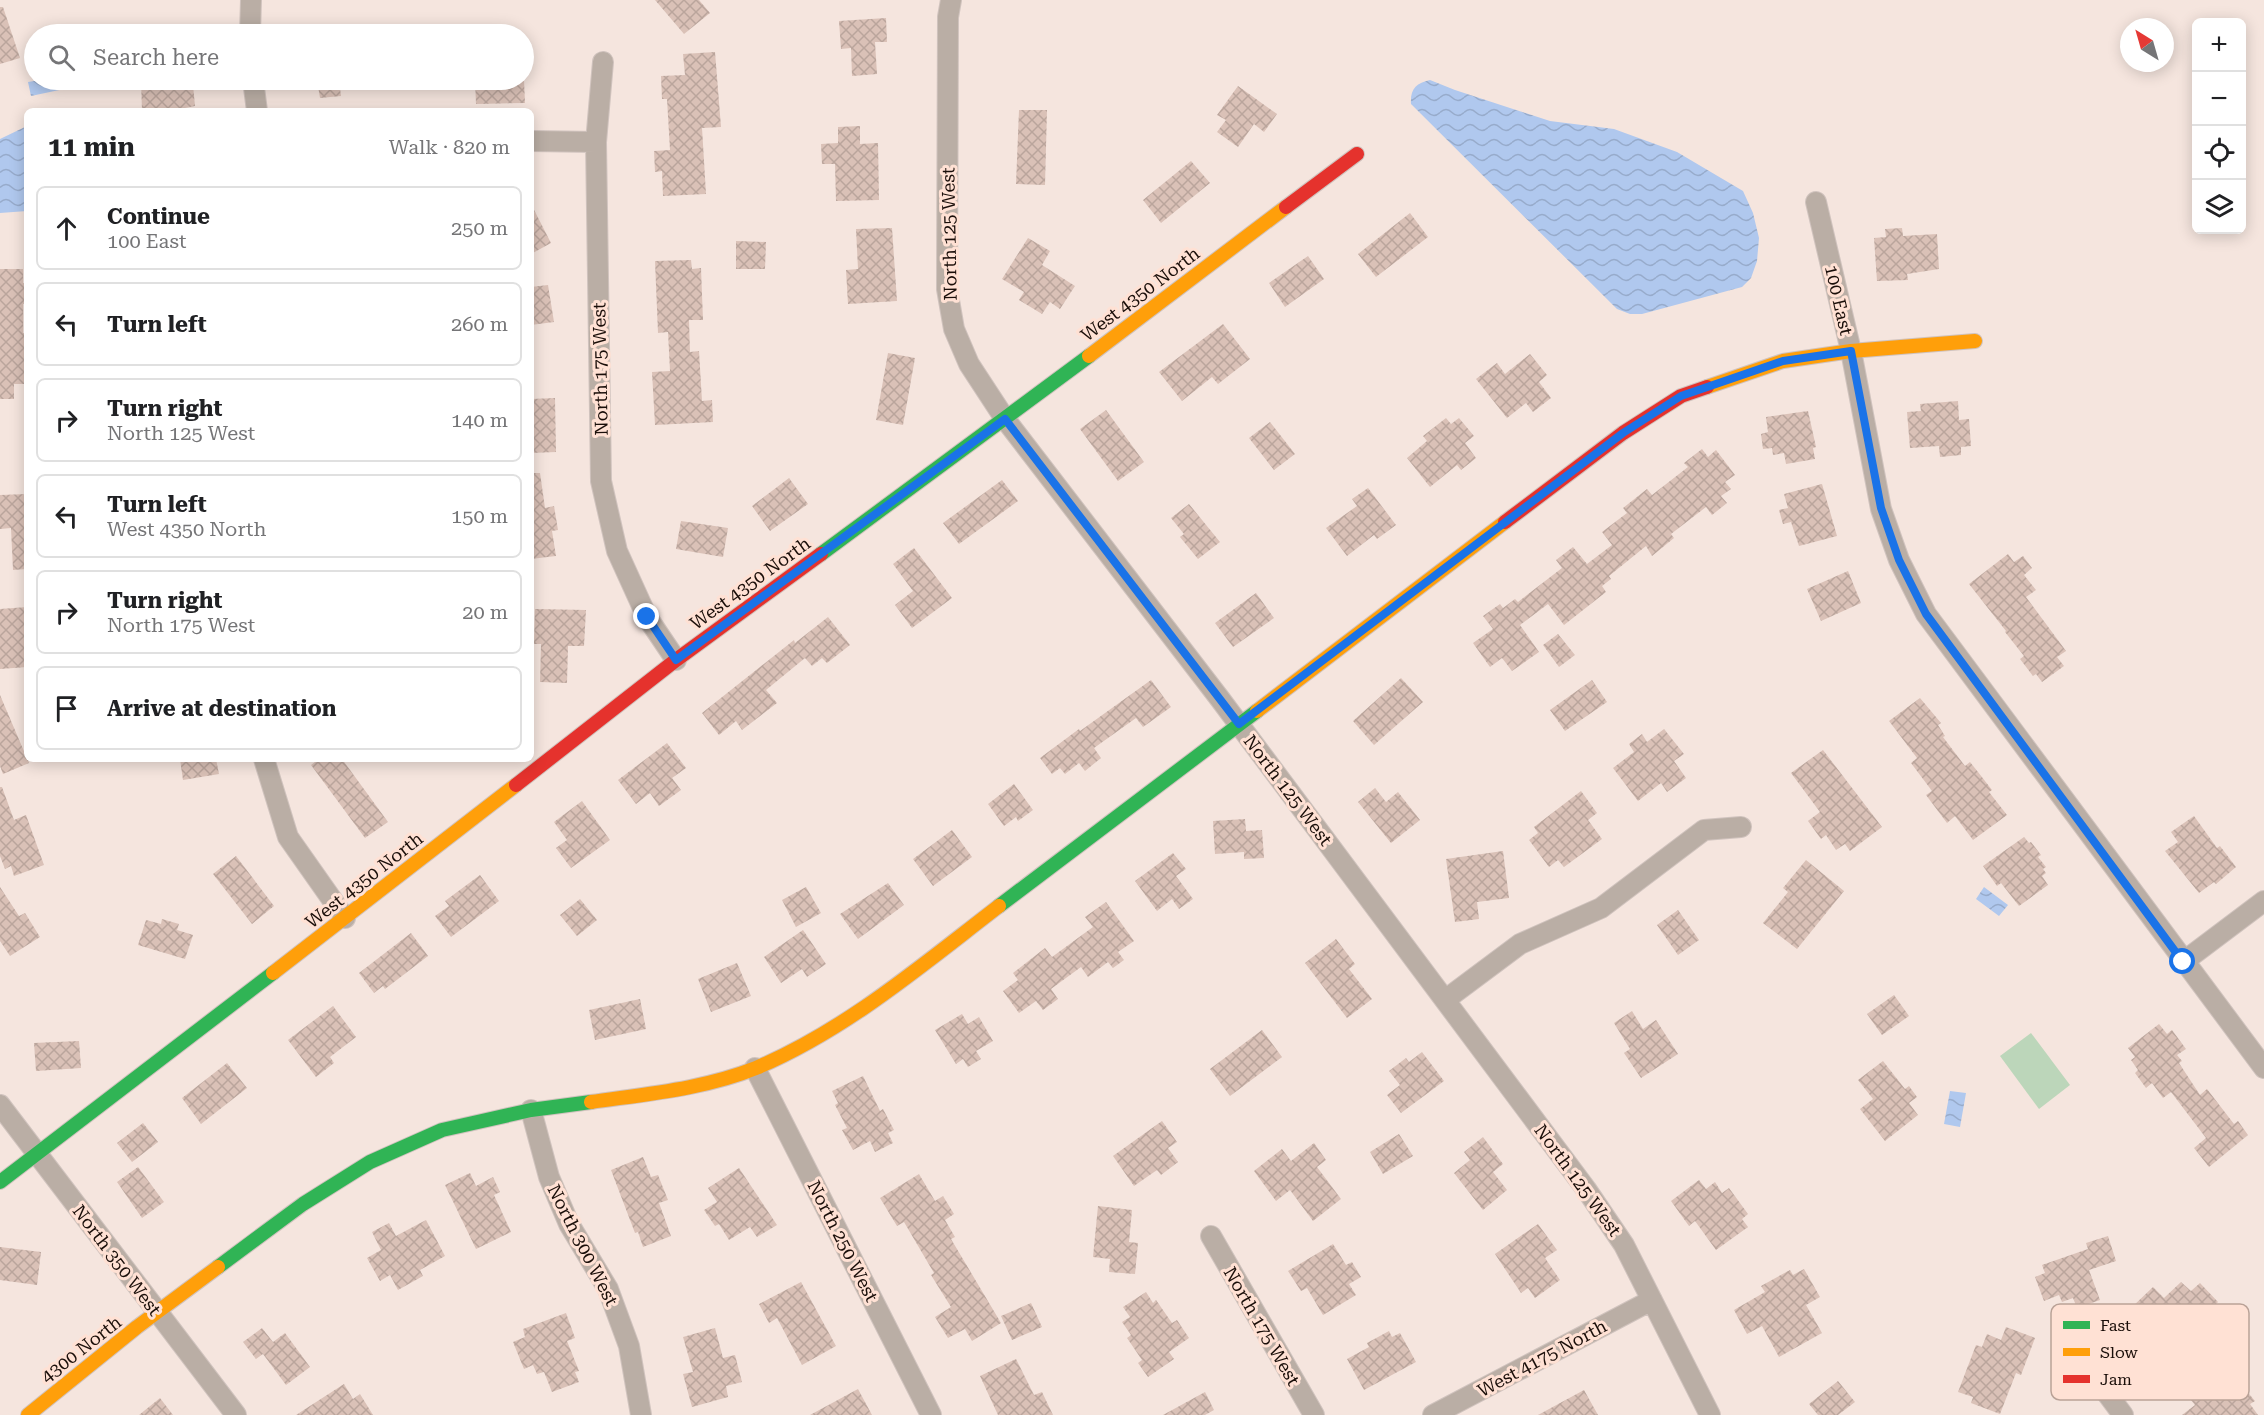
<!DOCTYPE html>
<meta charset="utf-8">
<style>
body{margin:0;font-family:"Roboto Serif",serif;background:#f2f2f2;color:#202124}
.controls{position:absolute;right:18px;top:18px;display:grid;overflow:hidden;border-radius:9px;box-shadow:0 3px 15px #0003}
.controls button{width:54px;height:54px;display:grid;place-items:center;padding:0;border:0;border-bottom:2px solid #e0e0e0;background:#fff;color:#202124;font:30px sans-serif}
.compass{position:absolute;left:2120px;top:18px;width:54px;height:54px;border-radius:50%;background:#fff;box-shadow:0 3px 15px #0003;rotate:323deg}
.stop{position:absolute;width:18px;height:18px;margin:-14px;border:4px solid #1a73e8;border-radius:50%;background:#fff}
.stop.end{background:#1a73e8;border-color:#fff;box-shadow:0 2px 6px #0008}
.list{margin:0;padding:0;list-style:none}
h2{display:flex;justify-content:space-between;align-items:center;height:78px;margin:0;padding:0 24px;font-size:26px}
h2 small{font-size:20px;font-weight:400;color:#757577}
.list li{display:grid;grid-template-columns:39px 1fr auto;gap:18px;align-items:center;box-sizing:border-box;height:84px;margin:0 12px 12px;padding:0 12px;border:2px solid #e0e0e0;border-radius:9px}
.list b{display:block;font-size:22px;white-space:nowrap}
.list p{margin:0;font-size:20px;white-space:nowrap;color:#757577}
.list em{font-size:20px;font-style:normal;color:#757577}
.icon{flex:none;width:33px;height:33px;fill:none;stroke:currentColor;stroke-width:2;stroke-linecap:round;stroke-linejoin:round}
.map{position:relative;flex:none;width:2264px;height:1415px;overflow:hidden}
.search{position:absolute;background:#fff;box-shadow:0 3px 15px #0003;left:24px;top:24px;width:510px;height:66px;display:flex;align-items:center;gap:15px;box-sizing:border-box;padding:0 21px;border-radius:33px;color:#757577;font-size:22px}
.panel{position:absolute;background:#fff;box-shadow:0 3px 15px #0003;left:24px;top:108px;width:510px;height:654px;border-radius:9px}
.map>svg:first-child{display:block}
.pitch{fill:#bcd6ba}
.water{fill:url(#water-waves)}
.building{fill:url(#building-cross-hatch)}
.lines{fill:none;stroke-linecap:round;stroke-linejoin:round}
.street-casing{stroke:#d0c3be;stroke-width:22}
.fast-casing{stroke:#d0c3be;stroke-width:16}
.slow-casing{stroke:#d0c3be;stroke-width:16}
.jam-casing{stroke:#d0c3be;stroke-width:16}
.street{stroke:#baaea5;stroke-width:20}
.fast{stroke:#30b455;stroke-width:14}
.slow{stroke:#ff9f0a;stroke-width:14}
.jam{stroke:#e5322d;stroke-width:14}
.route{stroke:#1a73e8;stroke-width:8}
.labels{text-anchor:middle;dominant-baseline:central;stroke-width:6;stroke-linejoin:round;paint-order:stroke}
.street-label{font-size:18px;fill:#1a0e09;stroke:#ffe1d4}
.key{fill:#ffe1d4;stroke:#baa297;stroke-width:1.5}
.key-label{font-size:16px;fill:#1a0e09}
</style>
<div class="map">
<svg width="2264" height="1415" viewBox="0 0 2264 1415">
<defs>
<pattern id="water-waves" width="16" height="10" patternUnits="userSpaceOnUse" patternTransform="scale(1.5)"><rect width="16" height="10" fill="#b0c8ee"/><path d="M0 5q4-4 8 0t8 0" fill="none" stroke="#97abcb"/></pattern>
<pattern id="building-cross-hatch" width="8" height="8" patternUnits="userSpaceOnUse" patternTransform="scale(1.5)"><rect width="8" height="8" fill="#dac1b7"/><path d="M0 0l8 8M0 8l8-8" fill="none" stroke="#baa59c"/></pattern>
</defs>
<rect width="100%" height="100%" fill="#f5e5de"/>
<!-- pitch -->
<path class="pitch" d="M2031 1033 2070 1085 2039 1109 2000 1056Z"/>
<!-- water -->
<path class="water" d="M40 80H62L64 89 31 96 28 82Z
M1430 80 1455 90 1550 121 1614 129 1677 152 1743 191 1753 213 1759 238 1757 261 1751 278 1742 287 1642 314H1630L1617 309 1411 104C1410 89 1416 83 1430 80Z
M27 126V211L0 213V139Z
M1984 887 2008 905 1999 916 1976 899Z
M1950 1091 1966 1093 1960 1127 1944 1124Z"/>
<!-- building -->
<path class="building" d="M655 0H699L710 13 684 34Z
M0 7H3L20 58 0 64Z
M886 18 887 42H875L877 74 852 76 851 48 841 49 839 21Z
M715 52 721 127 702 128 706 194 663 196 662 171 655 172 654 151 670 150 667 99H662L661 76 685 75 683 54Z
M141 80H187L188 86 193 85 195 106 185 108V111H142Z
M317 80H339L341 96 320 98Z
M475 80H524L525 103 476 104Z
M1238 86 1277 114 1264 132 1254 124 1238 147 1217 132 1226 120 1217 115Z
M1019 110H1047L1045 185 1016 184Z
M860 126V144L878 143 879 200 836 201 835 164H822L821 144 838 143V127Z
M1191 161 1210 183 1161 223 1143 200Z
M531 204 551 243 531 254Z
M1410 213 1428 237 1376 277 1358 254Z
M892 228 897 301 848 304 846 270 858 269 856 229Z
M1902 228 1903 236 1937 234 1939 269 1907 274 1908 280 1877 281 1874 238 1886 237 1885 229Z
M1028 238 1050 251 1042 265 1075 286 1060 309 1050 302 1042 314 1019 300 1024 292 1002 279Z
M736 241 766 242 765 269H736Z
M1308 256 1324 279 1285 307 1269 283Z
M691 260 692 269 701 268 703 320H689L690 352 699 351 702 401 712 400 713 422 655 425 652 372 670 371 668 332 658 333 655 261Z
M0 269H23V283H27V304H23V333H27V384H14V399H0Z
M548 285 554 322 531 325V287Z
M1223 324 1250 359 1218 384 1212 377 1182 401 1159 372Z
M888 353 915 358 903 425 876 420Z
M1530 354 1547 375 1539 382 1551 398 1533 412 1526 403 1507 418 1476 379 1497 363 1505 374Z
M555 398 556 452 531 453V399Z
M1958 401 1959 420 1969 419 1971 446 1961 447V455L1940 457 1939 446 1910 448 1907 412 1921 411 1920 404Z
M1106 410 1144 462 1118 481 1080 429Z
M1808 411 1816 447 1813 448 1815 459 1786 464 1784 453 1773 455 1772 448 1763 449 1761 434 1768 432 1766 417Z
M1446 418 1451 424 1459 418 1474 436 1465 443 1476 458 1461 470 1457 465 1430 487 1407 458 1427 441 1423 436Z
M1270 422 1295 454 1274 470 1249 438Z
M1702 449 1708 457 1716 450 1735 475 1725 482 1731 489 1721 496 1727 503 1712 515 1706 507 1671 534 1674 538 1652 556 1646 546 1609 576 1611 579 1602 586 1606 592 1564 625 1548 604 1520 625 1539 652 1512 671 1502 658 1490 667 1473 643 1493 629 1483 616 1500 604 1503 608 1515 599 1518 602 1562 568 1556 560 1573 547 1587 564 1612 545 1602 532 1627 513 1623 508 1647 489 1652 495 1688 467 1684 463Z
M531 473H540L545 508 554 506 558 530 552 531 556 556 531 559Z
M789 478 808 504 770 531 752 506Z
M1002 480 1018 501 959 544 943 523Z
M1822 484 1837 536 1799 546 1791 522 1783 524 1779 510 1788 508 1784 494Z
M1368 488 1396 525 1377 539 1374 535 1347 556 1326 528 1357 506 1352 499Z
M27 494V569L13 570 11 528 0 529V495Z
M1189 504 1220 542 1198 559 1180 537 1184 534 1171 518Z
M681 521 728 528 723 557 676 549Z
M914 548 952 598 912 628 895 605 913 591 893 564Z
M2008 554 2014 562 2023 556 2032 568 2024 575 2036 590 2026 597 2066 651 2057 657 2064 666 2042 682 2036 674 2033 676 2020 659 2024 656 2005 632 2006 631 1969 584Z
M1848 571 1861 603 1821 621 1807 589Z
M1256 593 1274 618 1233 647 1215 623Z
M27 607V667L0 669V609Z
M535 609 586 610 584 646H568L567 683 540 682 541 644H534Z
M828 617 850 645 827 663 822 658 812 666 805 658 766 690 777 703 742 730 736 721 719 735 702 713 794 640 795 643Z
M1558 634 1575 655 1559 667 1543 645Z
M1401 678 1423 702 1374 745 1353 721Z
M1151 680 1171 707 1143 727 1136 718 1094 748 1101 758 1085 771 1079 763 1065 774 1060 768 1052 774 1040 758 1079 729 1080 731Z
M1592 680 1607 702 1565 731 1550 710Z
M0 695 29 763 3 774 0 766Z
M1920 698 1941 723 1938 725 1945 736 1943 737 1965 766 1970 762 1978 772 1992 790 1989 792 2007 815 1973 840 1955 816 1947 823 1926 795 1932 791 1911 763 1917 758 1889 721Z
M1664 729 1684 754 1674 761 1686 778 1667 792 1661 783 1638 801 1613 768 1634 752 1629 744 1642 734 1647 742Z
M667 743 686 768 672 778 681 790 659 806 650 793 636 804 618 780Z
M1823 750 1882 827 1850 851 1845 844 1836 850 1826 835 1821 839 1808 821 1820 812 1791 773Z
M180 759H216L219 774 183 780Z
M319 759H342L388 822 365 838 311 765Z
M1014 784 1033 810 1018 821 1016 817 1004 826 988 804Z
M0 787H2L14 820 26 815 44 865 14 876 11 866 5 869 0 856Z
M1375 788 1386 802 1398 792 1420 820 1391 843 1358 802Z
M1581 791 1597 813 1588 820 1602 839 1564 867 1558 860 1549 867 1529 840 1538 833 1534 827Z
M582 801 610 840 571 868 556 848 567 840 554 822Z
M2194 816 2217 848 2220 846 2236 867 2216 884 2214 882 2199 893 2165 851 2178 842 2171 832Z
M1245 819 1246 831 1262 830 1264 858 1244 859V852L1215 854 1213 821Z
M952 830 972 857 933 886 913 859Z
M2024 837 2029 843 2031 842 2041 855 2038 857 2046 867 2043 869 2046 873 2042 876 2048 885 2019 906 2001 883 1997 886 1983 866Z
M1503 851 1509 898 1477 902 1479 919 1455 922 1446 859Z
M1173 853 1186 869 1176 876 1193 899 1179 909 1172 899 1157 911 1135 881Z
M236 856 274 906 252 924 213 874Z
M1806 860 1844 891 1797 949 1763 923 1788 892 1783 888Z
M480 875 499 901 451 937 435 916 449 906 445 901Z
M888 883 904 905 858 939 840 914Z
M0 887 19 916 25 913 40 937 10 956 0 941Z
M806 887 821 913 796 927 782 900Z
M580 899 597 920 577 936 560 915Z
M1106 902 1134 941 1118 952 1124 960 1113 968 1108 962 1088 977 1081 967 1051 989 1058 999 1043 1010 1036 1001 1019 1013 1003 991 1018 980 1013 973 1045 948 1052 957 1093 927 1085 917Z
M1678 910 1699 940 1678 955 1657 925Z
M162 919 179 924 177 930 193 935 185 959 138 945 146 920 161 924Z
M803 930 826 964 807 977 802 969 781 983 764 957Z
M411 933 428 956 385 989 383 986 374 993 359 973Z
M1336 939 1355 964 1349 969 1372 999 1347 1018 1305 963Z
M737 963 751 996 711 1012 698 979Z
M1894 995 1909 1016 1882 1035 1867 1014Z
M640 999 646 1029 595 1040 589 1010Z
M333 1006 356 1037 330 1057 334 1063 316 1077 288 1040Z
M1632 1011 1643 1029 1656 1020 1678 1054 1641 1078 1624 1053 1630 1049 1614 1023Z
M962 1014 968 1024 979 1017 993 1041 976 1051 981 1059 968 1067 963 1059 956 1064 935 1030Z
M2159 1024 2167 1034 2172 1030 2186 1049 2177 1055 2182 1061 2179 1063 2200 1095 2207 1089 2234 1124 2238 1121 2248 1135 2209 1167 2194 1148 2206 1138 2171 1092 2163 1098 2152 1083 2146 1088 2135 1073 2138 1070 2131 1060 2135 1057 2128 1048Z
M1262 1030 1282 1057 1230 1096 1210 1069Z
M79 1041 81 1068 36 1071 34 1043Z
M1422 1052 1444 1081 1401 1113 1387 1095 1400 1085 1389 1071 1406 1058 1409 1062Z
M1883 1061 1905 1089 1909 1086 1917 1097 1909 1103 1918 1115 1885 1141 1860 1109 1873 1099 1858 1080Z
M227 1063 247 1088 201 1124 182 1098Z
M863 1076 880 1111 883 1109 894 1130 888 1133 893 1143 875 1152 870 1141 853 1150 842 1130 847 1128 835 1105 838 1103 832 1091Z
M1162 1121 1177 1142 1168 1148 1178 1162 1161 1175 1157 1170 1134 1186 1113 1156Z
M143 1123 158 1142 132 1162 117 1143Z
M1399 1134 1413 1156 1383 1174 1370 1152Z
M1483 1137 1503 1164 1493 1172 1507 1190 1483 1210 1454 1173 1470 1160 1464 1152Z
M1314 1143 1326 1160 1317 1167 1341 1199 1313 1221 1290 1190 1276 1201 1254 1171 1282 1149 1291 1161Z
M643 1157 651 1177 658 1175 668 1200 659 1203 671 1236 643 1247 638 1232 635 1233 611 1170Z
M138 1167 164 1202 142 1218 117 1182Z
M739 1168 777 1225 757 1237 750 1227 729 1240 719 1224 715 1226 704 1210 717 1202 708 1188Z
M470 1173 476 1186 493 1177 500 1192 494 1195 511 1232 476 1249 445 1185Z
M919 1174 935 1201 943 1196 954 1214 945 1220 955 1237 951 1239 1001 1323 972 1341 965 1329 948 1338 935 1317 951 1307 931 1275 934 1273 904 1222 897 1226 880 1198Z
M1699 1180 1706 1189 1715 1182 1722 1193 1729 1188 1748 1214 1742 1219 1748 1227 1716 1250 1695 1221 1689 1226 1671 1201Z
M1098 1206 1132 1210 1129 1242 1138 1243 1135 1274 1109 1272 1110 1259 1093 1257Z
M426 1220 445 1256 420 1270 423 1276 398 1290 390 1275 380 1281 367 1258 381 1250 372 1232 389 1223 396 1236Z
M1538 1224 1557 1250 1545 1258 1560 1280 1535 1298 1528 1288 1521 1293 1495 1254Z
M2108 1236 2116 1261 2089 1270 2100 1300 2077 1308 2073 1298 2062 1302 2059 1295 2044 1301 2035 1277 2045 1273 2042 1265 2088 1249 2086 1243Z
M1333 1244 1346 1265 1352 1262 1361 1277 1349 1284 1356 1295 1323 1315 1307 1288 1301 1291 1288 1271Z
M0 1247 41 1252 37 1285 0 1280Z
M1804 1269 1820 1297 1806 1305 1822 1333 1779 1357 1762 1326 1747 1334 1734 1310 1765 1292 1761 1286 1790 1270 1793 1275Z
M801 1282 836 1346 802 1365 777 1318 769 1323 759 1304Z
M2181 1282 2191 1291 2200 1283 2218 1302 2200 1320 2206 1326 2195 1336 2190 1331 2180 1341 2172 1334 2168 1338 2156 1326 2153 1330 2131 1308 2153 1287 2164 1298Z
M1146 1292 1153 1303 1156 1300 1172 1323 1177 1320 1189 1338 1169 1352 1174 1359 1148 1377 1138 1363 1142 1360 1127 1338 1131 1335 1122 1322 1130 1317 1123 1307Z
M1031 1303 1042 1327 1012 1340 1001 1316Z
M566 1313 575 1338 567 1341 579 1371 575 1372 579 1382 552 1392 544 1372 537 1374 533 1365 524 1369 513 1342 525 1337 523 1329Z
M2006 1327 2035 1338 2021 1375 2016 1373 2000 1414 1971 1403 1973 1397 1958 1392 1976 1345 1982 1347 1987 1334 2001 1340Z
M262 1328 273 1342 285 1333 310 1367 286 1385 263 1354 256 1359 243 1342Z
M715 1328 723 1358 735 1355 742 1382 726 1386 728 1397 692 1407 683 1374 693 1372 683 1337Z
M1389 1331 1392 1337 1400 1333 1416 1362 1364 1390 1347 1359 1369 1347 1367 1343Z
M1016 1359 1034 1395 1042 1392 1053 1415H998L980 1376Z
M2223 1368 2241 1392 2245 1389 2255 1401 2250 1404 2258 1415H2182L2195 1405 2180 1387 2197 1374 2204 1383Z
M1838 1381 1855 1402 1838 1415H1818L1809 1404Z
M344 1384 353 1399 360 1394 373 1415H296Z
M858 1389 872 1415H810Z
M1584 1390 1598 1415H1538Z
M1205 1392 1214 1410 1205 1415H1163Z
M160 1398 173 1415H139Z"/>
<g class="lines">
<!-- street casing -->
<g class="street-casing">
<path id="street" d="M951 0 948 17 947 289 954 329 969 364 1005 419 1220 699 1586 1189 1624 1245 1710 1415
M250 34 251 0
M603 62 596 142 601 481 617 551 647 617 676 660
M253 80 257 111
M531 141 596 142
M1816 202 1851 351 1881 509 1899 560 1926 614 2264 1068
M264 759 288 837 345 918
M2183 962 2264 901
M1445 1000 1520 944 1601 908 1704 830 1741 827
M755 1068 931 1415
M0 1105 236 1415
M531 1110 549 1177 569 1224 608 1289 629 1346 641 1415
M1211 1236 1314 1415
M2094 1376 2123 1415
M1433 1415 1652 1300"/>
</g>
<!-- fast casing -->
<g class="fast-casing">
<path id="fast" d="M821 554 1089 356
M999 906 1257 711
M0 1182 273 973
M218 1267 303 1204 370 1162 442 1130 531 1110 591 1102"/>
</g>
<!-- slow casing -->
<g class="slow-casing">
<path id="slow" d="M1089 356 1286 207
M1707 387 1783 361 1851 351 1975 341
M1257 711 1505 522
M273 973 516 785
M591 1102C646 1094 704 1089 756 1068 846 1030 922 965 999 906
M28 1415 137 1327 218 1267"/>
</g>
<!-- jam casing -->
<g class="jam-casing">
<path id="jam" d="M1286 207 1357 154
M1505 522 1623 433 1681 396 1707 387
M516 785 676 660 821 554"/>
</g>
<!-- street -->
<use href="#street" class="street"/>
<!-- fast -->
<use href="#fast" class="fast"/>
<!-- slow -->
<use href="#slow" class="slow"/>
<!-- jam -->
<use href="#jam" class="jam"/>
</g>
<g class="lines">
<!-- route -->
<path class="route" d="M647 617 676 660 1005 419 1239 724 1623 433 1681 396 1783 361 1851 351 1881 508 1899 560 1926 614 2183 962"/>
</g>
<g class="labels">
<!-- street labels -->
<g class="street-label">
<text transform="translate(949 234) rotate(-91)">North 125 West</text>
<text transform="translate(1140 294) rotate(-37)">West 4350 North</text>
<text transform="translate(1839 300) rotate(77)">100 East</text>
<text transform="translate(600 369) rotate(-91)">North 175 West</text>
<text transform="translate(750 583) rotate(-36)">West 4350 North</text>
<text transform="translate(1288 790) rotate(53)">North 125 West</text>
<text transform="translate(364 880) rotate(-38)">West 4350 North</text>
<text transform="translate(1578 1180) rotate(54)">North 125 West</text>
<text transform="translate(843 1241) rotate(63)">North 250 West</text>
<text transform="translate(583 1245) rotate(63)">North 300 West</text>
<text transform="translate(117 1260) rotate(53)">North 350 West</text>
<text transform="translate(1262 1326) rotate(60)">North 175 West</text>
<text transform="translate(81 1349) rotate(-38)">4300 North</text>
<text transform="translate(1542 1358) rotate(-28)">West 4175 North</text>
</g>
</g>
<!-- legend -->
<rect x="2051" y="1304" width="198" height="96" rx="9" class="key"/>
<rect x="2063" y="1321" width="27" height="8" fill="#30b455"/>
<rect x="2063" y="1348" width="27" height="8" fill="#ff9f0a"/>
<rect x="2063" y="1375" width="27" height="8" fill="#e5322d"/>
<g class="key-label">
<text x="2100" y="1331">Fast</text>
<text x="2100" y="1358">Slow</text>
<text x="2100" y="1385">Jam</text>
</g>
</svg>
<div class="controls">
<button>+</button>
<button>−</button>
<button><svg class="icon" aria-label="locate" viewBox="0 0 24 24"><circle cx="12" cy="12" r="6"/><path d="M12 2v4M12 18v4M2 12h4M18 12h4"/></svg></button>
<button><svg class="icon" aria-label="layers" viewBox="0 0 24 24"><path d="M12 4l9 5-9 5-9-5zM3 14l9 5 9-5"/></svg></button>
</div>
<svg class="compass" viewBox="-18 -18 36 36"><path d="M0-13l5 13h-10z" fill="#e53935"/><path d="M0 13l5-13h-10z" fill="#757577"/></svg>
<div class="stop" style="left:2183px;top:962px"></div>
<div class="stop end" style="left:647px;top:617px"></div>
<div class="search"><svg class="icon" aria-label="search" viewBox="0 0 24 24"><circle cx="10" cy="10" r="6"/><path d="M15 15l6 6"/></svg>Search here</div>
<section class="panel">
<h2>11 min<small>Walk · 820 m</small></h2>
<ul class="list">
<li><svg class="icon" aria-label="ahead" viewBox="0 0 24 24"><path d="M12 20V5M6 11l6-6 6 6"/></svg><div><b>Continue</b><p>100 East</p></div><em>250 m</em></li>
<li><svg class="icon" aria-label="left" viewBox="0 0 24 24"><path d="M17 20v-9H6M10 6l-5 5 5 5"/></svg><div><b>Turn left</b></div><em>260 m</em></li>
<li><svg class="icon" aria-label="right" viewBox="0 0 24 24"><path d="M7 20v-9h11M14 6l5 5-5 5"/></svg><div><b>Turn right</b><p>North 125 West</p></div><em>140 m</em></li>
<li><svg class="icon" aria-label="left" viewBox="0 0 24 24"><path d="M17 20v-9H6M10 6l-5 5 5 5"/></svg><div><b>Turn left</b><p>West 4350 North</p></div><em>150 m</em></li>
<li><svg class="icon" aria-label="right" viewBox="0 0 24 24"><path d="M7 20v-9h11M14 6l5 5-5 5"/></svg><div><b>Turn right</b><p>North 175 West</p></div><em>20 m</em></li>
<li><svg class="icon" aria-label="arrive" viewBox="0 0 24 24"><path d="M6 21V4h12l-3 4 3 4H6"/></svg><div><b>Arrive at destination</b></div></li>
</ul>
</section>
</div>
